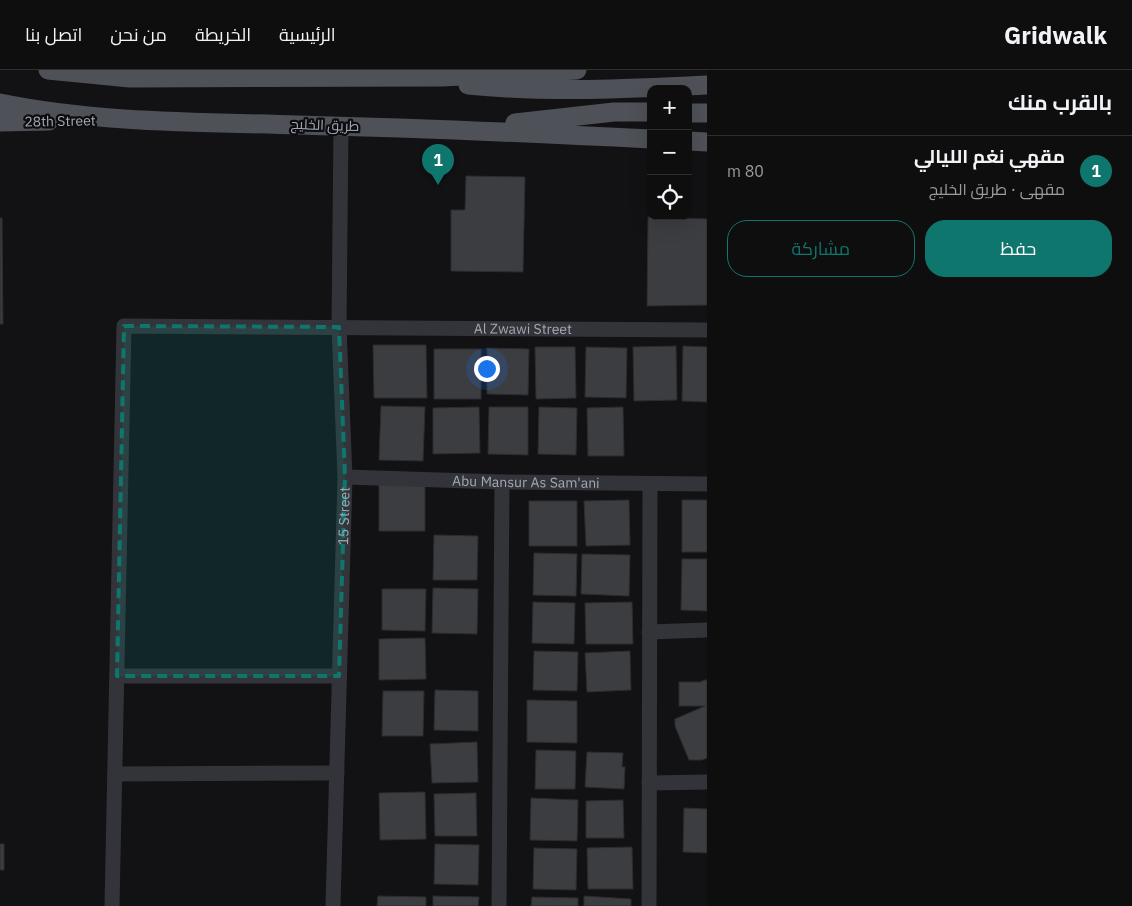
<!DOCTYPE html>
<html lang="ar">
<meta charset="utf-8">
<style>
body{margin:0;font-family:"IBM Plex Sans",Cairo,sans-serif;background:#171718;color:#f1f3f6;direction:rtl}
.controls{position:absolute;right:15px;top:15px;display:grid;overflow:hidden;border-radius:10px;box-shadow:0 5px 20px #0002}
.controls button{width:45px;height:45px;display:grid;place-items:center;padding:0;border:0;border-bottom:1px solid #2e2e2f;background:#0e0e0f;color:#f1f3f6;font:25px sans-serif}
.you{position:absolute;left:486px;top:298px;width:18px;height:18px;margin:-12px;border:4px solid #fff;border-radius:50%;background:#1a73e8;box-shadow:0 0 0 8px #1a73e833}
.badge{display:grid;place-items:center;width:32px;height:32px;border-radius:50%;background:#0f766e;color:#fff;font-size:16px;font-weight:700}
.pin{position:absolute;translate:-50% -41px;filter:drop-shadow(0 1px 2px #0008)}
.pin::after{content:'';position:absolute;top:26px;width:18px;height:15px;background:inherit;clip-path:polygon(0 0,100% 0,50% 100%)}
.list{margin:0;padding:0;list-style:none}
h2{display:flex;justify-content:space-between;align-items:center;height:65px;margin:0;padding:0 20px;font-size:21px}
h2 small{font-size:16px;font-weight:400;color:#9b9c9e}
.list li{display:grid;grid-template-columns:32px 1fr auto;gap:15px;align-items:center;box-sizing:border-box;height:70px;padding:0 20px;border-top:1px solid #2e2e2f}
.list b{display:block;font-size:19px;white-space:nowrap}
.list p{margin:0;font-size:16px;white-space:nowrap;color:#9b9c9e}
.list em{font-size:16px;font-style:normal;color:#9b9c9e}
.actions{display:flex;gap:10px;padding:15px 20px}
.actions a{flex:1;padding:11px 0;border:1px solid #0f766e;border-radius:20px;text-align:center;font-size:18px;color:#0f766e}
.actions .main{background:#0f766e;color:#fff}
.icon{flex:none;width:28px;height:28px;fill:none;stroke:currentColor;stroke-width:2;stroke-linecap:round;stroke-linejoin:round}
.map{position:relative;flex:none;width:707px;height:836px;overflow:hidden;direction:ltr}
header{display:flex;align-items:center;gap:30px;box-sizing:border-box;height:70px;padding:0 25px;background:#0e0e0f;border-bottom:1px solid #2e2e2f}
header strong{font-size:24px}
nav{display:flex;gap:28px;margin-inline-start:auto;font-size:18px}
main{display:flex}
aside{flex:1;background:#0e0e0f}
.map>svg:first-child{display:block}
.building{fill:#3c3d41;stroke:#2c2c30}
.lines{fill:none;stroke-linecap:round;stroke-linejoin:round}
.minor{stroke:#333439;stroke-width:15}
.major{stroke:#4f5158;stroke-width:19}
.marked{fill:#0f766e;fill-opacity:0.2;stroke:#0f766e;stroke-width:4;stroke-dasharray:10 6;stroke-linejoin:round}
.labels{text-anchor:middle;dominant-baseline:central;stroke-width:4.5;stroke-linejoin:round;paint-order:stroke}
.street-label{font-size:14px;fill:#a3a9b5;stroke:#0d0d0f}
</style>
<header>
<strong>Gridwalk</strong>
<nav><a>الرئيسية</a><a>الخريطة</a><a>من نحن</a><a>اتصل بنا</a></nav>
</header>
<main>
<aside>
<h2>بالقرب منك<small></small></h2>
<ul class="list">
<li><span class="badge">1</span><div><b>مقهي نغم الليالي</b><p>مقهى · طريق الخليج</p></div><em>80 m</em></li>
</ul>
<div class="actions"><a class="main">حفظ</a><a>مشاركة</a></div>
</aside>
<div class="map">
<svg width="707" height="836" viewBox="0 0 707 836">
<rect width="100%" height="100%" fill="#121214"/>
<!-- building -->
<path class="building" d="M466 106 525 107 523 202 451 201V140H465Z
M648 147 707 149V235L647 236Z
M0 148H2L3 254H0Z
M373 275H426L427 328H374Z
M676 276 677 330 634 331 633 277Z
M683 276 707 277V332L682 331Z
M535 277H575L576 328 536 329Z
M586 277 627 278 626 328 585 327Z
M487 278 529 279 528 325 487 324Z
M434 279H481V329H434Z
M381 336 425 337 423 391 379 390Z
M479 337 480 383 433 384V338Z
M489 337H528V385L488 384Z
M539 337 577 338 576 385 538 384Z
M623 337 624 386H588L587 338Z
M425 412V461H379V413Z
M629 430 630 475 586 476 584 431Z
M682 430H707V482H682Z
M529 431H577V476H529Z
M434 465 478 466 477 510H433Z
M534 483 577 484 576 526 533 525Z
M582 484 630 485 629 526 581 524Z
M682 489H707V541L681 540Z
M433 518 478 519 477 564 432 563Z
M382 519H426L425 561 382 560Z
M533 532 575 533 574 574 532 573Z
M632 532 633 574H586L585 533Z
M425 568 426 609 379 610V569Z
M534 581 578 582 577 621 533 620Z
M630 581 631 620 587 622 585 583Z
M705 610H707V688L702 690H689L675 656V649L705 636H679V612H700Z
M435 620 478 621V661L434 660Z
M383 621H424L423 666H382Z
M527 630 577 631V673L527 672Z
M477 672 478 712 432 713 430 674Z
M536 680 576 681 575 719H535Z
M587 682 623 683 622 697H625L624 719 585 717Z
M425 722 426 769 380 770 379 723Z
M476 723 477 766H435L434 724Z
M531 728 578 730 577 771 530 770Z
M623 730 624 768H586V731Z
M684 738 707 739V783L683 782Z
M0 774H4V800H0Z
M435 774 479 775 478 815 434 814Z
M632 777 633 819H588L587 778Z
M534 778 577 779 576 820 533 819Z
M378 826 426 827V836H377Z
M433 826 479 827 478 836H433Z
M584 826 631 829V836H584Z
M532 827 578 828V836H531Z"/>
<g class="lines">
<!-- minor -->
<g class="minor">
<path id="s1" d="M345 407 502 412 707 414"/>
<path d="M649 562 707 560"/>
<path d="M117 606H339"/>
<path d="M115 704 337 703"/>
<path d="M649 713 707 712"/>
<path id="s2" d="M112 836 124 256 707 260"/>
<path id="s3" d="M333 836 345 407 339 257 341 56"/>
<path d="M499 836 502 412"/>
<path d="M649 836 650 414"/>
</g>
<!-- major -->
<path class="major" d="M48 0 130 8 442 7 577 0
M468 15C547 23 628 19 707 15
M0 33C98 53 199 52 298 55 416 58 533 63 651 69
M688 43H707
M0 52 49 51
M515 53 614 42H651
M688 71 707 72"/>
</g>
<!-- marked area -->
<path class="marked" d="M124 256 339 257 345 407 339 606H117Z"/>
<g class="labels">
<!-- street labels -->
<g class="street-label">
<text transform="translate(60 51) rotate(-1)">28th Street</text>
<text transform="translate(325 55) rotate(2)">طريق الخليج</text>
<text stroke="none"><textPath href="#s2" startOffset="979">Al Zwawi Street</textPath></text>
<text stroke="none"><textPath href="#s1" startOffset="181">Abu Mansur As Sam'ani</textPath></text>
<text stroke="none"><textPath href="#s3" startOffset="390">15 Street</textPath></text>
</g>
</g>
</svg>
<div class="controls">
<button>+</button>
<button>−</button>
<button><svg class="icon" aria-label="locate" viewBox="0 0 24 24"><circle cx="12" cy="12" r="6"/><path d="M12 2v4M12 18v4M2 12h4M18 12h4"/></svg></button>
</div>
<div class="you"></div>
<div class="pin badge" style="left:438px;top:115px">1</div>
</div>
</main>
